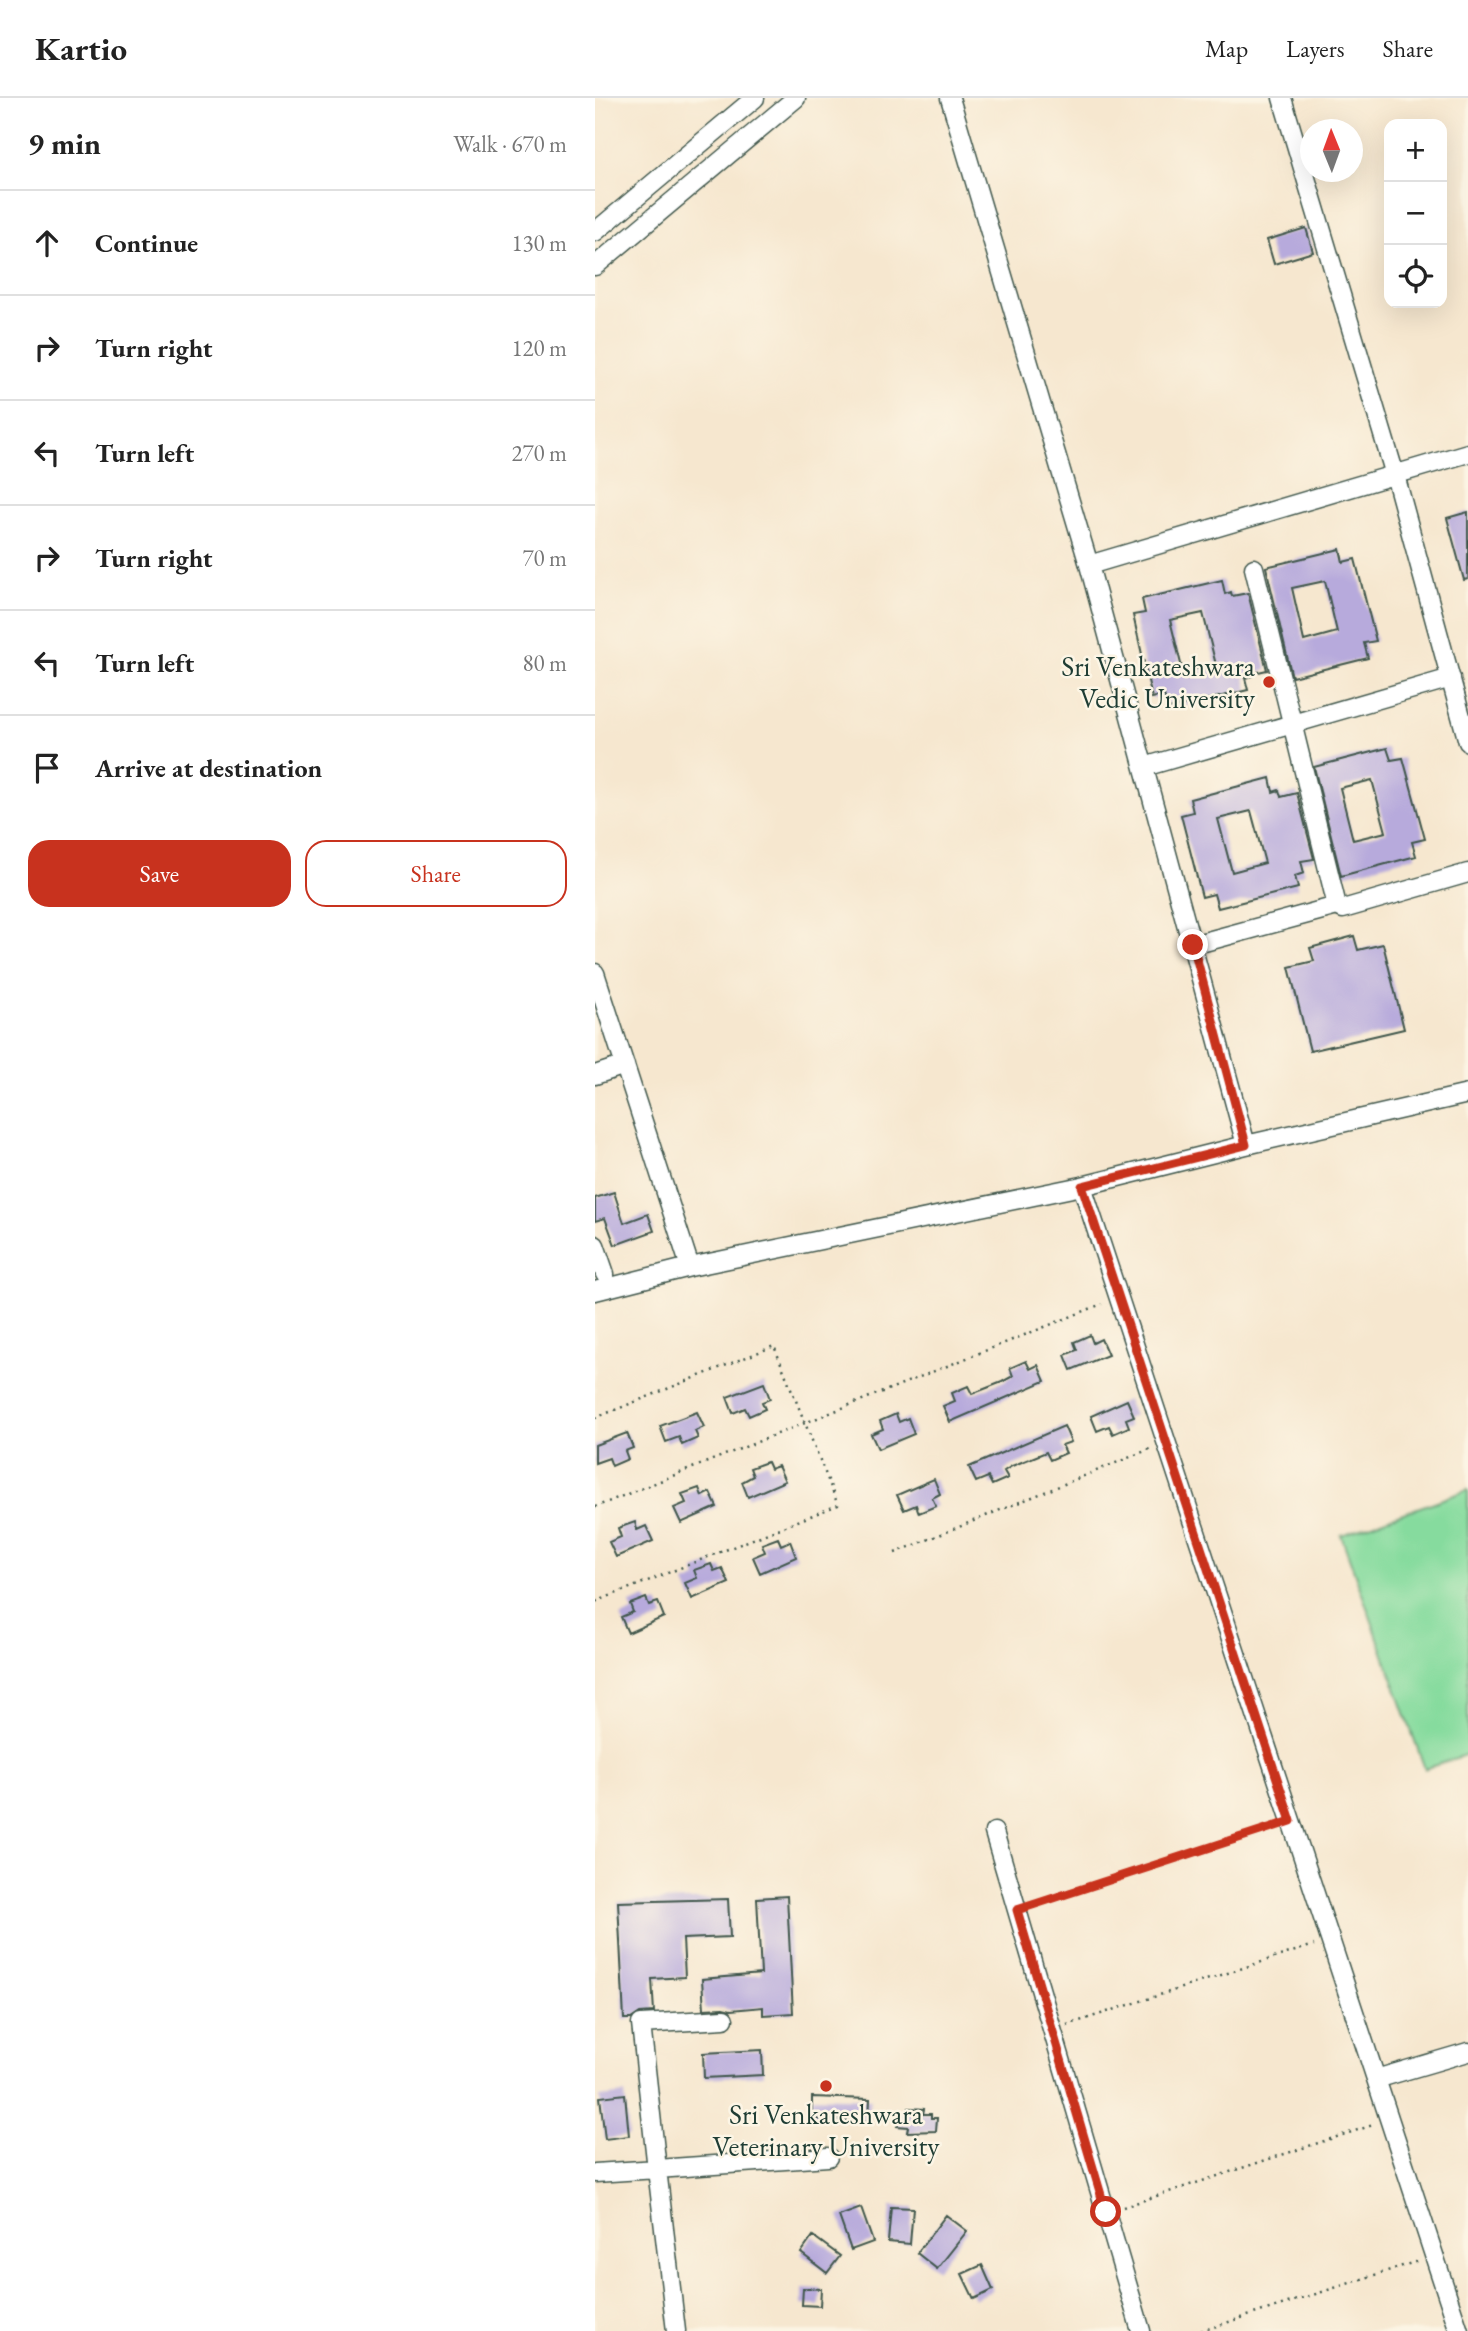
<!DOCTYPE html>
<meta charset="utf-8">
<style>
body{margin:0;font-family:"EB Garamond",serif;background:#f2f2f2;color:#222}
.controls{position:absolute;right:21px;top:21px;display:grid;overflow:hidden;border-radius:14px;box-shadow:0 7px 28px #0002}
.controls button{width:63px;height:63px;display:grid;place-items:center;padding:0;border:0;border-bottom:2px solid #e0e0e0;background:#fff;color:#222;font:35px sans-serif}
.compass{position:absolute;left:705px;top:21px;width:63px;height:63px;border-radius:50%;background:#fff;box-shadow:0 7px 28px #0002;rotate:359deg}
.stop{position:absolute;width:21px;height:21px;margin:-16px;border:5px solid #c8321e;border-radius:50%;background:#fff}
.stop.end{background:#c8321e;border-color:#fff;box-shadow:0 2px 7px #0008}
.list{margin:0;padding:0;list-style:none}
h2{display:flex;justify-content:space-between;align-items:center;height:91px;margin:0;padding:0 28px;font-size:30px}
h2 small{font-size:23px;font-weight:400;color:#767676}
.list li{display:grid;grid-template-columns:46px 1fr auto;gap:21px;align-items:center;box-sizing:border-box;height:105px;padding:0 28px;border-top:2px solid #e0e0e0}
.list b{display:block;font-size:26px;white-space:nowrap}
.list em{font-size:23px;font-style:normal;color:#767676}
.actions{display:flex;gap:14px;padding:21px 28px}
.actions a{flex:1;padding:16px 0;border:2px solid #c8321e;border-radius:21px;text-align:center;font-size:24px;color:#c8321e}
.actions .main{background:#c8321e;color:#fff}
.icon{flex:none;width:38px;height:38px;fill:none;stroke:currentColor;stroke-width:2;stroke-linecap:round;stroke-linejoin:round}
.map{position:relative;flex:none;width:873px;height:2233px;overflow:hidden}
header{display:flex;align-items:center;gap:42px;box-sizing:border-box;height:98px;padding:0 35px;background:#fff;border-bottom:2px solid #e0e0e0}
header strong{font-size:33px}
nav{display:flex;gap:38px;margin-inline-start:auto;font-size:24px}
main{display:flex}
aside{flex:1;background:#fff}
.map>svg:first-child{display:block}
.green{fill:#86db9e;stroke:#528c69;stroke-width:2}
.building{fill:#b7aadc;fill-rule:evenodd}
.lines{fill:none;stroke-linecap:round;stroke-linejoin:round}
.minor-casing{stroke:#3f564b;stroke-width:21}
.path{stroke:#3f564b;stroke-width:2.5;stroke-dasharray:2 5;stroke-linecap:butt}
.minor{stroke:#fff;stroke-width:18}
.route{stroke:#c8321e;stroke-width:9}
.poi-dot{fill:#c8321e;stroke:#fcf5e5;stroke-width:2.5}
.labels{text-anchor:middle;dominant-baseline:central;stroke-width:5;stroke-linejoin:round;paint-order:stroke}
.poi-label{font-size:28px;fill:#1f3d34;stroke:#fcf5e5;text-anchor:end}
</style>
<header>
<strong>Kartio</strong>
<nav><a>Map</a><a>Layers</a><a>Share</a></nav>
</header>
<main>
<aside>
<h2>9 min<small>Walk · 670 m</small></h2>
<ul class="list">
<li><svg class="icon" aria-label="ahead" viewBox="0 0 24 24"><path d="M12 20V5M6 11l6-6 6 6"/></svg><div><b>Continue</b></div><em>130 m</em></li>
<li><svg class="icon" aria-label="right" viewBox="0 0 24 24"><path d="M7 20v-9h11M14 6l5 5-5 5"/></svg><div><b>Turn right</b></div><em>120 m</em></li>
<li><svg class="icon" aria-label="left" viewBox="0 0 24 24"><path d="M17 20v-9H6M10 6l-5 5 5 5"/></svg><div><b>Turn left</b></div><em>270 m</em></li>
<li><svg class="icon" aria-label="right" viewBox="0 0 24 24"><path d="M7 20v-9h11M14 6l5 5-5 5"/></svg><div><b>Turn right</b></div><em>70 m</em></li>
<li><svg class="icon" aria-label="left" viewBox="0 0 24 24"><path d="M17 20v-9H6M10 6l-5 5 5 5"/></svg><div><b>Turn left</b></div><em>80 m</em></li>
<li><svg class="icon" aria-label="arrive" viewBox="0 0 24 24"><path d="M6 21V4h12l-3 4 3 4H6"/></svg><div><b>Arrive at destination</b></div></li>
</ul>
<div class="actions"><a class="main">Save</a><a>Share</a></div>
</aside>
<div class="map">
<svg width="873" height="2233" viewBox="0 0 873 2233">
<rect width="100%" height="100%" fill="#fcf5e5"/>
<filter id="ink" filterUnits="userSpaceOnUse"><feTurbulence type="fractalNoise" baseFrequency=".0143" numOctaves="2"/><feDisplacementMap in="SourceGraphic" scale="14" xChannelSelector="R" yChannelSelector="G"/><feConvolveMatrix kernelMatrix="1 2 1 2 8 2 1 2 1" color-interpolation-filters="sRGB"/></filter>
<filter id="wash" filterUnits="userSpaceOnUse"><feTurbulence type="fractalNoise" baseFrequency=".00686" numOctaves="4" result="noise"/><feDisplacementMap in="SourceGraphic" scale="28" xChannelSelector="R" yChannelSelector="G"/><feGaussianBlur stdDeviation="1.57" result="paint"/><feColorMatrix in="noise" values="0 0 0 0 0 0 0 0 0 0 0 0 0 0 0 0 0 1.4 0 .05"/><feComposite in="paint" operator="in"/></filter>
<g filter="url(#wash)">
<rect width="100%" height="100%" fill="#f6e7cf"/>
<!-- green -->
<path class="green" d="M873 1392V1656L830 1671 746 1437Z"/>
<g id="blocks">
<!-- building -->
<path class="building" d="M711 130 718 154 679 166 672 142Z
M873 414V481L869 482 852 420Z
M745 451 748 464 760 461 781 543 769 545 773 560 697 579 671 469ZM730 483 742 534 709 543 697 490Z
M627 482 630 496 636 494 637 498 653 495 672 572 659 575 660 577 650 580 653 592 573 611 569 597 557 600 538 517 550 515 547 501ZM608 515 621 567 588 574 575 522Z
M792 650 796 662 808 660 830 741 817 744 821 758 746 778 719 669ZM777 682 791 734 758 742 745 690Z
M675 680 678 694 684 692 686 699 702 695 719 761 706 763 709 775 700 778 703 790 623 810 619 796 607 799 586 717 598 714 595 701ZM656 713 670 765 637 774 623 721Z
M759 838 763 852 788 846 809 931 715 953 694 869 719 863 715 850Z
M19 1094 29 1125 53 1116 59 1133 20 1147 10 1120 0 1123V1100Z
M495 1237 498 1245 506 1241 513 1257 476 1272 470 1257 482 1252 479 1244Z
M431 1263 435 1271 443 1267 450 1283 355 1324 348 1308 360 1303 357 1295 373 1288 377 1296 407 1284 418 1278 415 1270Z
M169 1285 175 1301 167 1304 170 1311 154 1318 150 1310 138 1315 132 1299Z
M532 1302 539 1318 531 1321 534 1329 518 1336 514 1328 502 1333 496 1318Z
M102 1314 109 1329 100 1333 103 1340 87 1347 84 1339 71 1344 65 1328Z
M301 1316 304 1324 313 1320 319 1336 283 1351 276 1336 288 1331 285 1323Z
M469 1328 476 1344 467 1347 471 1355 455 1362 451 1354 417 1368 409 1373 413 1380 397 1387 393 1379 381 1384 374 1369Z
M32 1335 38 1350 30 1353 33 1361 17 1368 14 1360 0 1365V1347Z
M172 1364 175 1371 183 1368 190 1383 153 1399 147 1384 158 1378 155 1370Z
M339 1381 345 1396 337 1400 341 1408 324 1415 321 1407 309 1412 302 1397Z
M104 1390 107 1398 115 1394 122 1409 86 1425 79 1410 91 1405 87 1396Z
M40 1424 42 1432 51 1428 58 1443 21 1459 14 1444 26 1439 23 1430Z
M183 1440 186 1447 195 1443 201 1459 165 1475 158 1459 170 1454 167 1446Z
M116 1466 119 1473 127 1470 134 1485 97 1501 90 1485 102 1480 99 1472Z
M51 1500 54 1507 63 1504 69 1519 33 1535 26 1519 38 1514 35 1506Z
M192 1798 198 1915 168 1917V1909L136 1912 128 1910 109 1911 107 1881 166 1876 162 1800Z
M133 1801 135 1839 88 1841 90 1879 57 1881 59 1914 45 1915 36 1921H29L23 1804Z
M167 1952 168 1977 109 1980 108 1955Z
M30 1996 34 2038 10 2041 5 1999Z
M217 1999 275 2001 274 2023 217 2021Z
M314 2010 329 2011 328 2016H336V2020H342L341 2033 312 2034 313 2029 302 2028 303 2014H314Z
M296 2109 318 2110 315 2146 293 2144Z
M266 2110 278 2144 256 2152 244 2118Z
M351 2117 372 2133 342 2171 322 2155Z
M218 2138 245 2158 232 2175 206 2155Z
M387 2167 398 2192 379 2201 367 2176Z
M208 2190 226 2191 225 2208 207 2207Z"/>
</g>
</g>
<g filter="url(#ink)">
<use href="#blocks" fill-opacity="0" stroke="#3f564b" stroke-width="2"/>
<g class="lines">
<!-- minor casing -->
<g class="minor-casing">
<path id="minor" d="M355 0 494 467 651 1047
M687 0 800 377 873 644
M0 134 160 0
M0 168 201 0
M494 467 873 355
M659 470 742 808 748 811 873 775
M549 669 856 580
M598 847 742 808
M0 875 95 1169
M0 977 30 967
M487 1088 864 2233
M0 1147 10 1176
M0 1193 95 1169 487 1088 651 1047 873 996
M399 1734 546 2233
M129 1921 46 1926 62 2071 233 2059
M781 1981 873 1954
M0 2075 62 2071 81 2233"/>
</g>
<!-- path -->
<path class="path" d="M0 1320 179 1248 243 1407 0 1504
M0 1409 507 1206
M300 1455 555 1351
M436 1807 680 1728
M472 1927 719 1847
M528 2109 778 2027
M606 2233 823 2163"/>
<!-- minor -->
<use href="#minor" class="minor"/>
</g>
</g>
<g class="lines" filter="url(#ink)">
<!-- route -->
<path class="route" d="M511 2114 422 1812 696 1723 487 1088 651 1047 598 847"/>
</g>
<!-- markers -->
<g class="poi-dot">
<circle cx="674" cy="584" r="7"/>
<circle cx="231" cy="1988" r="7"/>
</g>
<g class="labels">
<!-- poi labels -->
<g class="poi-label">
<text x="660" y="568">Sri Venkateshwara<tspan x="660" dy="32">Vedic University</tspan></text>
<text x="231" y="2016" text-anchor="middle">Sri Venkateshwara<tspan x="231" dy="32">Veterinary University</tspan></text>
</g>
</g>
</svg>
<div class="controls">
<button>+</button>
<button>−</button>
<button><svg class="icon" aria-label="locate" viewBox="0 0 24 24"><circle cx="12" cy="12" r="6"/><path d="M12 2v4M12 18v4M2 12h4M18 12h4"/></svg></button>
</div>
<svg class="compass" viewBox="-18 -18 36 36"><path d="M0-13l5 13h-10z" fill="#e53935"/><path d="M0 13l5-13h-10z" fill="#767676"/></svg>
<div class="stop" style="left:511px;top:2114px"></div>
<div class="stop end" style="left:598px;top:847px"></div>
</div>
</main>
